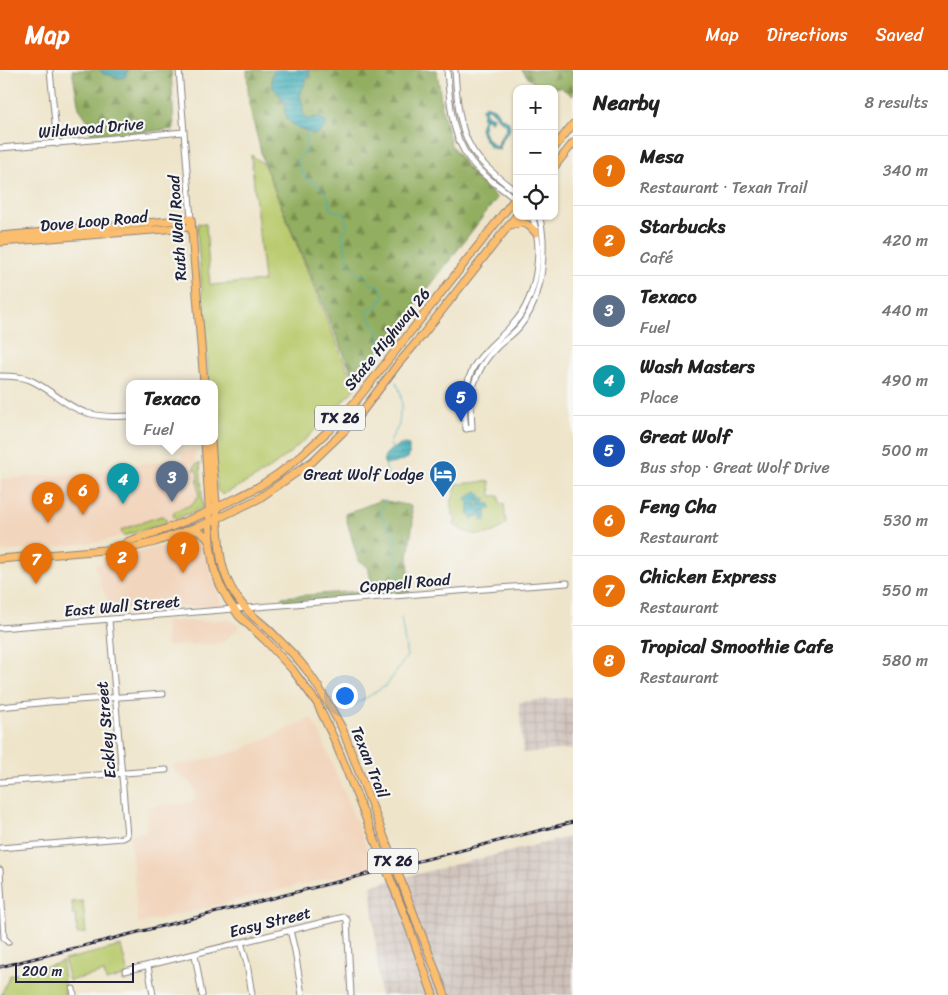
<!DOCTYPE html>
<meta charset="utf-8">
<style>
body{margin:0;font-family:Sriracha,sans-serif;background:#f6f6f6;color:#222}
.controls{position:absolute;right:15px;top:15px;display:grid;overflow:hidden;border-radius:10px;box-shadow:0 1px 4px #0004}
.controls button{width:45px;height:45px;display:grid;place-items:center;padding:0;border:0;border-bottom:1px solid #e0e0e0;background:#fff;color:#222;font:25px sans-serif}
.scale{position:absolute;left:15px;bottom:12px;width:119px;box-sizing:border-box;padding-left:5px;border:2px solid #22223b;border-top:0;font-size:14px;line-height:18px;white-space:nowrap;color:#22223b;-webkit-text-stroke:4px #f6f6f2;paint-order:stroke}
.you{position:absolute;left:344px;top:625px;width:18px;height:18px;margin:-12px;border:4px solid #fff;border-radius:50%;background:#1a73e8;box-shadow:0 0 0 8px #1a73e833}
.badge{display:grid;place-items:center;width:32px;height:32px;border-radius:50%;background:#ea580c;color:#fff;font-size:16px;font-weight:700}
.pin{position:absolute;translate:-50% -41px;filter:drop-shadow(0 1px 2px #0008)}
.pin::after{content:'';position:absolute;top:26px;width:18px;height:15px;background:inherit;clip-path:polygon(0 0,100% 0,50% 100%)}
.popup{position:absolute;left:126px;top:310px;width:92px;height:65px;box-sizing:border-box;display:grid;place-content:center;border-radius:10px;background:#fff;filter:drop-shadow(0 1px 4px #0005);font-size:16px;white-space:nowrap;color:#767676}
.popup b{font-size:19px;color:#222}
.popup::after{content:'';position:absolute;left:50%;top:100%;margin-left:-10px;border:10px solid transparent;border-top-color:#fff}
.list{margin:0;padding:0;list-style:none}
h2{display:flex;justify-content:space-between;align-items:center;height:65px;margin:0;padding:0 20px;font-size:21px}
h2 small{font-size:16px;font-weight:400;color:#767676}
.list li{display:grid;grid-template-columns:32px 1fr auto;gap:15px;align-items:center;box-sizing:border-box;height:70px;padding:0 20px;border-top:1px solid #e0e0e0}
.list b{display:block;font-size:19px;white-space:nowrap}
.list p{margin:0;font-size:16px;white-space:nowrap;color:#767676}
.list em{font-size:16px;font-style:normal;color:#767676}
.icon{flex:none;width:28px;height:28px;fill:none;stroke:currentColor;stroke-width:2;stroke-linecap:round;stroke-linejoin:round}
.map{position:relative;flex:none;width:573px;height:925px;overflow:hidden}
header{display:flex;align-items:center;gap:30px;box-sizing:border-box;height:70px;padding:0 25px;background:#ea580c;color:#fff}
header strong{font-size:24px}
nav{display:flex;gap:28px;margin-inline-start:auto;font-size:18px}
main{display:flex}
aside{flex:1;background:#fff}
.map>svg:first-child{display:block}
.built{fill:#f2d5bd}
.industrial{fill:url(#industrial-grid)}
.green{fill:#b9ca6d;stroke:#6e7654}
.forest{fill:url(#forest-firs);stroke:#5a684e}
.water{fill:url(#water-rules);stroke:#30687a;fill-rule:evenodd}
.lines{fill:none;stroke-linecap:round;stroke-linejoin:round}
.stream{stroke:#3fafb8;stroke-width:1}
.minor-casing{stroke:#888382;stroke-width:7}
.major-casing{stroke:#888382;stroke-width:9}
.minor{stroke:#fff;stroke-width:5}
.major{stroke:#fbbd6e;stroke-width:7}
.rail-casing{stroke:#22223b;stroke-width:3}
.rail{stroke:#f6f6f2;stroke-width:1;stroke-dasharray:4;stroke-linecap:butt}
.labels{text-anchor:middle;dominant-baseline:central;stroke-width:4.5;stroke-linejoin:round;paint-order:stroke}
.shield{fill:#f6f6f2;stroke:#626272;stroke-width:1}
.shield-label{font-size:15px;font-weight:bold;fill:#22223b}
.street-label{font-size:16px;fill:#22223b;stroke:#f6f6f2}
.poi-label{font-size:16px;fill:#22223b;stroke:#f6f6f2;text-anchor:end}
</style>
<header>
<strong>Map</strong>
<nav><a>Map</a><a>Directions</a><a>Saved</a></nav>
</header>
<main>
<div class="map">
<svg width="573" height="925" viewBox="0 0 573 925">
<defs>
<pattern id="industrial-grid" width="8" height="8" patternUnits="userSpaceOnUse" patternTransform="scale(1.25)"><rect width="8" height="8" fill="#cfc1ba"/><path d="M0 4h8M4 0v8" fill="none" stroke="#b1a6a1"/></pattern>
<pattern id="forest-firs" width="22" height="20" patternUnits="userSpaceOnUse" patternTransform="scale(1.25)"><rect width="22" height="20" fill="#92ae60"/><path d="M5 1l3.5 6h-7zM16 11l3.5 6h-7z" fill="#778d50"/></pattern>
<pattern id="water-rules" width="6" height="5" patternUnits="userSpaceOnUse" patternTransform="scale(1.25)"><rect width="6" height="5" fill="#3fafb8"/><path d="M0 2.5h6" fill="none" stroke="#348e97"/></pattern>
</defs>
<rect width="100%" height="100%" fill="#f6f6f2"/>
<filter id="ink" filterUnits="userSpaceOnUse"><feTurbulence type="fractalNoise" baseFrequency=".02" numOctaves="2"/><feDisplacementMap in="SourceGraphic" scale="10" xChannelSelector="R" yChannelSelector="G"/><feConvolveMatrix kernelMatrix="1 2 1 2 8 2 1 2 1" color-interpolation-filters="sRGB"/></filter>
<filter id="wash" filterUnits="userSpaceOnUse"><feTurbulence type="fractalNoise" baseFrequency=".0096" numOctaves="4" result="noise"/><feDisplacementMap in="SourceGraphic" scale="20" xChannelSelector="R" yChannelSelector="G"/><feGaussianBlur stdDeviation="1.12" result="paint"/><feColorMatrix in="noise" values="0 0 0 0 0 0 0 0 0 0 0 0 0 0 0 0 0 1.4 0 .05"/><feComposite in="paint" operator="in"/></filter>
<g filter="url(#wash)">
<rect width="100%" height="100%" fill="#eee4c9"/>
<!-- built -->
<path class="built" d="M195 380 199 438 151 458 99 472 0 482V409L135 399 136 394 182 390V382Z
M196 465 202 466 204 469 209 497 218 523 221 535 110 539 95 495 157 477 166 476 190 466Z
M228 549 240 556 222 573 166 576V551H207Z
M311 648 320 664 375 797 138 854 130 764 146 762 147 737 195 731 194 716 174 699 173 694 196 692 220 686 241 680Z"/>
<!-- industrial -->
<path class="industrial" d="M573 627V679L523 683 519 632Z
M573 766V925H380L371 815Z"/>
<!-- green -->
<path class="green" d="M251 85 264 94 355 318C328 348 302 375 269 399 254 409 238 417 222 425L217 420 214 371V313H209L197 160 198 157V153L206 154 210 215 264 211Z
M200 393 203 438 175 449 173 445 175 441 193 434 196 428H199L197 400H194V398L196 394Z
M490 411 491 426H499L500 434H504L506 454C489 468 472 468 454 455L456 447 452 445 453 438 450 437 457 414Z
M161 446 165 447 167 453 123 466 121 460 123 459Z
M83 831 86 863 77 864 76 845H73L72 832Z
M121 876 128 905 106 911 104 902 69 911 64 890Z
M62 891 65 925H1L10 905 56 894Z"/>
<!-- forest -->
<path class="forest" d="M72 0H171L174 59 92 67 88 51 79 38Z
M247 0H437L442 39 451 75 472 104 497 128 356 313 264 94 249 34Z
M522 0H573V26L560 17 545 19 531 11Z
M381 430 411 436 413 451 408 487 410 522 282 532V527L373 520 368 497 358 490 345 444Z"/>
<!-- water -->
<path class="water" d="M100 0H128L125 7 122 8 103 4Z
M275 0H310L300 25 303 37V45L307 50C316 47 319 45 326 53 324 59 320 64 313 64 298 57 281 54 286 33 280 27 278 21 272 17V4Z
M485 35 494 38 501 47 508 51 510 56 509 61 502 69 499 77 500 79 499 80 490 77 482 65 480 58 483 50 482 47 483 45 482 38ZM486 38H489L496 45 499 50 506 54C508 60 506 60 502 65 500 68 499 72 498 75L495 76C485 69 481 61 485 49H487L491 53 493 47 486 44 485 40Z
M404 374 409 375V385L408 388C400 391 393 396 384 393 382 382 395 377 404 374Z
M477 421 481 425V426L475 437 479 436 480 430 483 427 486 430 484 432 485 434H490L491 439 484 440 486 442V451L480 450 482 441 480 442 479 446 474 447 473 449H471V447L468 443C469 438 471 433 465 429Z"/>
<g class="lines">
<!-- stream -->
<path class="stream" d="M307 62 305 82 296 90 307 110 315 112 327 124 331 140 345 143 347 158 342 162 348 192 358 203 366 206 372 215H379L384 224 383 230H380L377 239 367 240 366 242 378 261 381 278
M392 380 390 371 399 355 400 342 402 338 401 324 396 312
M385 394 388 405
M385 430 380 444 394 464 399 491V522
M353 636 387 615 407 586 401 547"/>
</g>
</g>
<g filter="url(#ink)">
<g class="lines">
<!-- minor casing -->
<g class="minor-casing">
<path id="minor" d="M50 0 57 74
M179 0 191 149
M447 0C450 36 451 74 480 101 491 112 505 120 516 130
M455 0C457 30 458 64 479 89 490 101 503 112 517 122
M0 78 184 62
M532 146C544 178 537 228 514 253 501 268 483 280 473 298 464 317 463 339 466 359L472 358C471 339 469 320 479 302 483 293 490 284 497 277 504 270 513 265 520 256 540 232 544 199 543 169 542 161 542 154 539 146
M0 306C10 306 21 306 30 310 51 319 66 337 87 343 101 347 115 347 130 346
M0 558 431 523 567 513
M0 637 49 632 163 624
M0 712 166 700
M0 778 123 768 127 766 109 550
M0 800 4 868 8 872
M290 860 295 881 302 925
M241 872 247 893 252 925
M195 885 202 925
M148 896 153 925
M125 901 344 847 347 850 351 925
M73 919 74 925"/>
</g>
<!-- major casing -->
<g class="major-casing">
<path id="major" d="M554 78 573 54
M554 97 573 73
M509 155C523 152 526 151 536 163
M0 166 191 149 204 313
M0 172 191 157
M205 371 209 435 210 474 214 499 220 515 228 530 239 546 266 571 292 599 317 633 334 669 388 803 405 846 433 925
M211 371 220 482C223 507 235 529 253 546 261 553 269 559 276 567 286 577 297 587 305 598 320 617 330 637 342 658L445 925
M191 460C201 460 206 465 210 473
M120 477 129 471 166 459 203 444 239 427 258 417 278 404 296 390 328 361 355 332 430 237 517 126
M0 489 104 480 120 477 131 478 155 472 210 452 258 429 313 391 343 362 361 343 398 294 421 267 517 145"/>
</g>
<!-- minor -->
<use href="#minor" class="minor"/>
<!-- major -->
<use href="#major" class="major"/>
<!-- rail casing -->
<g class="rail-casing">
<path id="rail" d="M0 897 573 752"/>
</g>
<!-- rail -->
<use href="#rail" class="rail"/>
</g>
</g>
<!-- icons -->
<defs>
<g id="hotel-pin" transform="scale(1.4375)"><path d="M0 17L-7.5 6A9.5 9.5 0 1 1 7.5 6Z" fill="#1f6fb2" stroke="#f6f6f2"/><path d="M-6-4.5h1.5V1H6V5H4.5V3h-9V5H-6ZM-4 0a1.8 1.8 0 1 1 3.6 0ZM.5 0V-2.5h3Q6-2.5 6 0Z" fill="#fff"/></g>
</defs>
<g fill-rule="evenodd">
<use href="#hotel-pin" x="443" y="404"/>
</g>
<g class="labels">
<!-- shield labels -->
<g class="shield">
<rect x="315" y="335.5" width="50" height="25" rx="4"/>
<rect x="368" y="778.5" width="50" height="25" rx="4"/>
</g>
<g class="shield-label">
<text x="340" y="348">TX 26</text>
<text x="393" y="791">TX 26</text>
</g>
<!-- street labels -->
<g class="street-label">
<text transform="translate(91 58) rotate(-5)">Wildwood Drive</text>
<text transform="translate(94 151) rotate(-5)">Dove Loop Road</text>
<text transform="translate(177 158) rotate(-94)">Ruth Wall Road</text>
<text transform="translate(387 269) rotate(-51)">State Highway 26</text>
<text transform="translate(405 513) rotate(-5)">Coppell Road</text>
<text transform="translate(122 536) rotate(-5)">East Wall Street</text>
<text transform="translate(106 660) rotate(-95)">Eckley Street</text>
<text transform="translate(370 692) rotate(68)">Texan Trail</text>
<text transform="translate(270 852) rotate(-14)">Easy Street</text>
</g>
<!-- poi labels -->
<g class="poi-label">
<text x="424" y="404">Great Wolf Lodge</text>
</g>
</g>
</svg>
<div class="controls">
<button>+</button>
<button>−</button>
<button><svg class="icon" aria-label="locate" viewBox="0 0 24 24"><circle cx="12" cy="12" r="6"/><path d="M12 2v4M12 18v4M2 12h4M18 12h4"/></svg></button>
</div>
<div class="scale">200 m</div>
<div class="you"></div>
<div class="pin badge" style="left:183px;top:503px;background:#e8710a">1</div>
<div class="pin badge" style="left:122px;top:512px;background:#e8710a">2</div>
<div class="pin badge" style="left:172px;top:432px;background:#5c6f8a">3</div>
<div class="popup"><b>Texaco</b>Fuel</div>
<div class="pin badge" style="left:123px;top:434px;background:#0f9aa8">4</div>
<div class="pin badge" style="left:461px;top:352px;background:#1a4fb4">5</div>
<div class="pin badge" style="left:83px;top:445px;background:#e8710a">6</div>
<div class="pin badge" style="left:36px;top:514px;background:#e8710a">7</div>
<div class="pin badge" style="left:48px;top:453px;background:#e8710a">8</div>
</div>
<aside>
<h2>Nearby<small>8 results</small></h2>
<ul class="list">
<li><span class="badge" style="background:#e8710a">1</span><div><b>Mesa</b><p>Restaurant · Texan Trail</p></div><em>340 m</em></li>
<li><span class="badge" style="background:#e8710a">2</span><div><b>Starbucks</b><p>Café</p></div><em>420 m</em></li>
<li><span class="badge" style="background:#5c6f8a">3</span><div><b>Texaco</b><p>Fuel</p></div><em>440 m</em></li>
<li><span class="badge" style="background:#0f9aa8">4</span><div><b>Wash Masters</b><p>Place</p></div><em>490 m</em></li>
<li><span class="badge" style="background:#1a4fb4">5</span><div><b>Great Wolf</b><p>Bus stop · Great Wolf Drive</p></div><em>500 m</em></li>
<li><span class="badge" style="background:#e8710a">6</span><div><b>Feng Cha</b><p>Restaurant</p></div><em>530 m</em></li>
<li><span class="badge" style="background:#e8710a">7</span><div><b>Chicken Express</b><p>Restaurant</p></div><em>550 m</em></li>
<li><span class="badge" style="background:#e8710a">8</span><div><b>Tropical Smoothie Cafe</b><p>Restaurant</p></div><em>580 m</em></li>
</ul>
</aside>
</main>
